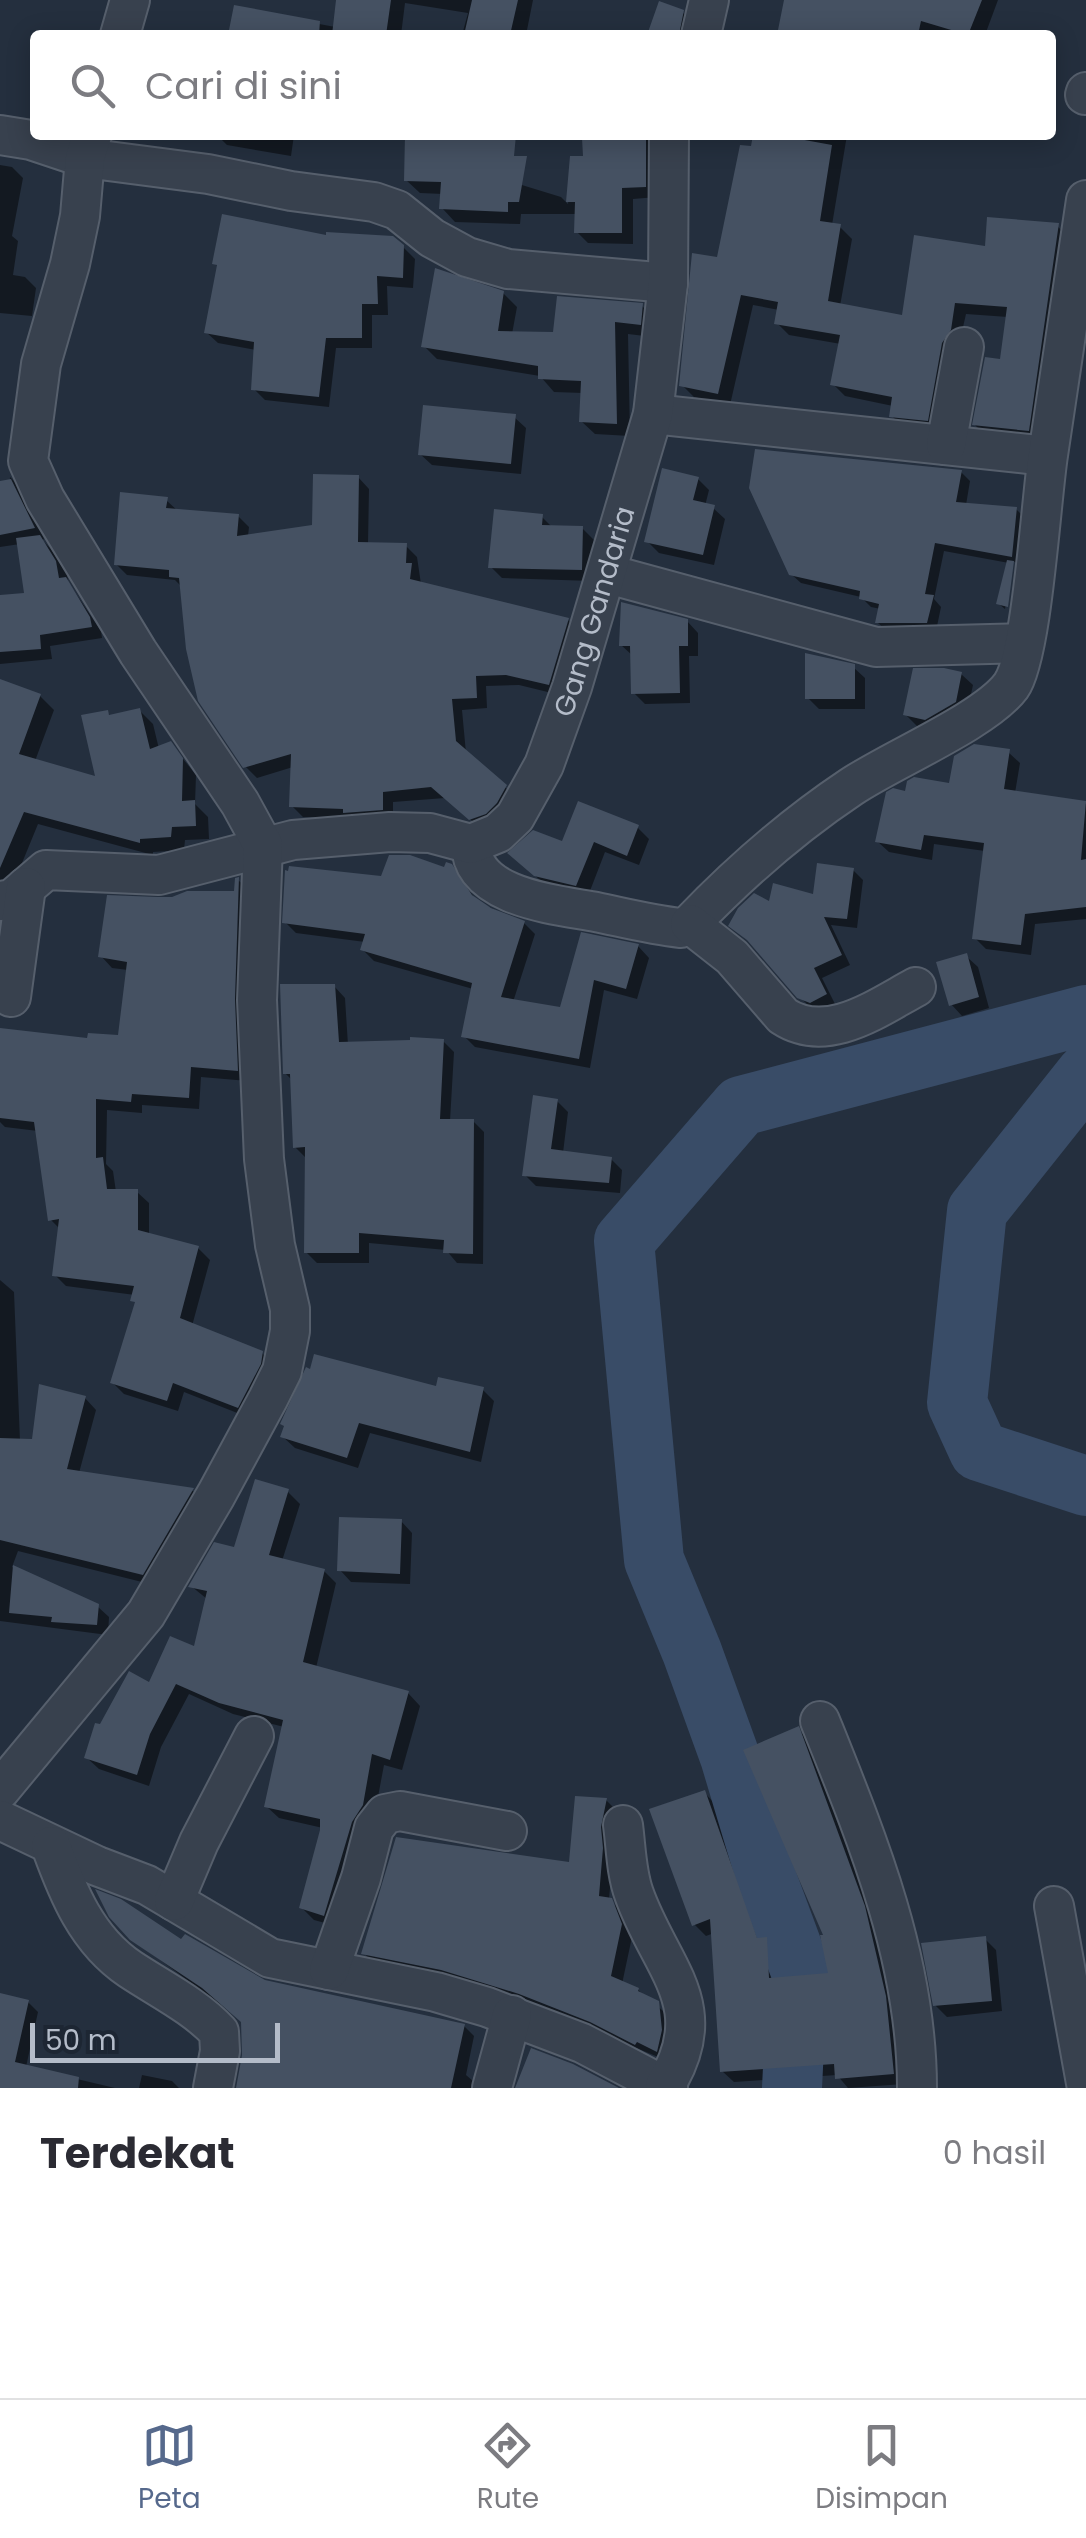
<!DOCTYPE html>
<html lang="id">
<style>
body{margin:0;font-family:Poppins,sans-serif;background:#f2f2f3;color:#2b2b33}
.scale{position:absolute;left:30px;bottom:25px;width:250px;box-sizing:border-box;padding-left:10px;border:5px solid #b4bcc9;border-top:0;font-size:28px;line-height:35px;white-space:nowrap;color:#b4bcc9;-webkit-text-stroke:8px #1d2633;paint-order:stroke}
.list{margin:0;padding:0;list-style:none}
h2{display:flex;justify-content:space-between;align-items:center;height:130px;margin:0;padding:0 40px;font-size:42px}
h2 small{font-size:32px;font-weight:400;color:#7c7c81}
.icon{flex:none;width:55px;height:55px;fill:none;stroke:currentColor;stroke-width:2;stroke-linecap:round;stroke-linejoin:round}
.map{position:relative;flex:none;width:1086px;height:2088px;overflow:hidden}
.search{position:absolute;background:#fff;box-shadow:0 5px 25px #0003;left:30px;right:30px;top:30px;height:110px;display:flex;align-items:center;gap:25px;box-sizing:border-box;padding:0 35px;border-radius:10px;color:#7c7c81;font-size:38px}
.sheet{height:310px;background:#fff}
nav{display:flex;justify-content:space-around;align-items:center;box-sizing:border-box;height:140px;border-top:2px solid #e1e1e2;background:#fff;font-size:28px;color:#7c7c81}
nav a{display:grid;justify-items:center;gap:5px}
nav .on{color:#56698c}
.map>svg:first-child{display:block}
.shadow{fill:#0007}
.lines{fill:none;stroke-linecap:round;stroke-linejoin:round}
.river{stroke:#394c67;stroke-width:60}
.building{fill:#455162}
.street-casing{stroke:#565f6c;stroke-width:42}
.street{stroke:#38414e;stroke-width:38}
.labels{text-anchor:middle;dominant-baseline:central;stroke-width:9;stroke-linejoin:round;paint-order:stroke}
.street-label{font-size:28px;fill:#b4bcc9;stroke:#1d2633}
</style>
<div class="map">
<svg width="1086" height="2088" viewBox="0 0 1086 2088">
<rect width="100%" height="100%" fill="#242f3e"/>
<!-- shadow -->
<path class="shadow" d="M339 0H533L526 35H462L468 13 405 3 401 35H231L236 8 335 27Z
M787 0H998L985 35H943L933 31 932 35H779Z
M682 12 694 23 692 35H649Z
M217 135H294L291 156 227 145Z
M408 135H503L493 176 561 197 568 204 572 159H586L585 135H613L612 138 646 136 657 147V197L633 199V244L588 243 577 232V214H521L520 224 455 222 442 208 443 194 420 193 406 180Z
M763 135H847L832 225 840 227 852 239 840 306 904 318 987 249 1057 226 1070 238 1040 442 987 437 975 425 1002 362 1008 317 966 314 939 432 904 428 892 416 893 406 845 396 833 384 841 344 789 335 777 323 779 310 753 305 730 405 694 397 682 385 753 149Z
M0 165 12 167 23 178 12 236 18 241 13 275 25 277 36 288 32 316 0 313Z
M328 238 403 247 415 259 413 288 387 286 388 315H372V348H336L329 407 265 400 254 389 256 350 218 343 206 332 219 268 215 263Z
M503 293 517 307 512 334 556 335 642 306 655 319 653 337 628 334 630 436 595 434 581 421 583 393 554 392 540 376 437 359 424 346Z
M514 417 526 428 521 474 432 465 420 454Z
M961 472 970 481 966 505 1016 509 1025 518 1021 565 1013 561 1005 609 999 604 1009 563 944 551 934 599 941 607 936 631H887L878 623 881 609 871 607 861 597 801 583 791 574Z
M10 477 18 485 44 539 42 540 51 549 67 574 68 582 101 631 102 638 50 646 52 659 0 664V598L27 595 20 544 0 547V504L9 503Z
M358 477 369 489 368 544 406 546 417 557 421 584 568 620 579 631 560 695 519 685 486 686 487 708 462 710 466 753 517 798 483 830 445 798 393 802V820L303 817 292 806 293 767 257 778 245 766 182 587 175 580 127 575 116 564 166 500 179 512 238 516 249 527 248 536 315 527Z
M698 479 709 490 705 506 713 508 725 519 714 565 659 553 647 541Z
M542 517 553 528H582L594 540 592 581 502 578 491 567Z
M1016 567 1018 569 1012 611 1010 610Z
M687 621 698 633V656H689L690 703 645 704 634 693 633 656 621 645Z
M853 667 865 678V709H819L808 698Z
M961 674 973 685 967 713 937 730 917 726 906 715Z
M0 682 40 696 54 710 35 761 99 779 107 713 112 717 139 710 153 724 159 749 171 744 196 775 195 804 208 817 209 839 185 840 184 850 153 852V855L38 824 13 885 0 880Z
M1008 752 1020 763 1015 793 1086 804V919L1035 924 1031 955 986 949 975 938 985 851 934 844 932 860 889 852 878 842 908 794 951 786Z
M579 804 638 828 649 839 639 865 605 852 588 896 548 887 522 864 564 844Z
M451 867 478 902 524 923 535 934 513 1002 561 1010 583 935 638 946 649 958 637 999 604 990 590 1068 475 1047 464 1036 473 989 374 961 363 950 365 942 296 933 285 922 382 879 445 870Z
M853 870 863 880 857 928 831 925 850 965 822 978 835 1004 821 1012 810 1007 799 996 770 905 815 897Z
M238 880 250 891 248 1081 201 1077 199 1109 142 1105V1113L107 1110 106 1164 113 1171 116 1192H137L149 1203V1235L198 1248 210 1260 192 1326 262 1353 273 1365 250 1418 184 1392 178 1411 124 1394 113 1383 137 1304 135 1295 66 1286 55 1275 60 1229 50 1219 38 1131 5 1127 0 1122V1031L90 1040 120 1038 128 970 112 968 101 956 158 900 237 894Z
M966 956 978 967 989 1008 962 1016 951 1004Z
M334 986 345 998 348 1045 443 1041 454 1052 450 1121H473L484 1132 483 1264 457 1263 446 1250 369 1243V1263H317L306 1252 307 1159 295 1147 292 1080 285 1073Z
M557 1101 568 1112 563 1153 611 1159 622 1170 620 1193 536 1186 525 1175Z
M0 1280 14 1292 20 1441 34 1442 85 1398 96 1410 79 1473 193 1491 204 1502 154 1585 18 1551 12 1567 97 1606 109 1617 108 1635 0 1621Z
M437 1389 483 1390 494 1401 481 1462 370 1433 358 1468 295 1448 283 1437Z
M288 1492 300 1504 282 1561 324 1571 336 1583 316 1668 408 1693 420 1706 402 1770 384 1765 374 1818 336 1926 314 1920 302 1908 323 1828 279 1818 266 1806 284 1727 233 1714 189 1694 161 1747 149 1786 99 1769 86 1757 101 1727 196 1650 207 1599 191 1586 236 1550Z
M401 1521 412 1533 410 1584 351 1582 340 1570Z
M798 1729 809 1741 875 1920 897 2010 904 2084 848 2088 837 2075 734 2082 722 2071 714 1933 706 1936 694 1924 704 1792 715 1804 764 1940 778 1951 779 1980 831 1975Z
M606 1800 617 1811 609 1899 622 1912 632 1937 622 1984 638 1990 668 2015V2061L507 1995 374 1964 364 1953 571 1865Z
M132 1939 182 1943 264 1982 464 2026 474 2036 466 2075 481 2088H238L245 2055 244 2022Z
M985 1939 996 1950 1002 2011 947 2017 935 2005Z
M0 1996 28 2002 38 2012 26 2067 115 2088H0Z
M142 2075 172 2081 179 2088H139Z"/>
<g class="lines">
<!-- river -->
<path class="river" d="M1086 1074 977 1211 957 1403 979 1451 1086 1486
M792 2088 795 2026 803 1977 766 1877 730 1757 692 1652 654 1560 624 1241 741 1106 1086 1015"/>
</g>
<!-- building -->
<path class="building" d="M336 0H391L386 35H332Z
M472 0H518L510 35H464Z
M784 0H982L968 35 921 21 918 35H777Z
M659 1 684 10 679 35H647Z
M234 5 320 21 319 35H228Z
M405 135H516L514 156H527L519 202H508V212L439 209 441 182 404 181Z
M619 135H646V187L622 188V233H574L575 202H566L570 156H583L582 138Z
M753 135H800L799 139 832 145 820 221 841 224 828 301 902 315 914 235 985 246 987 217 1059 223 1029 431 972 425 985 357 1000 359 1007 307 955 303 951 330 942 343 928 421 889 417 892 397 830 385 840 335 774 324 778 302 741 295 718 394 679 386 692 253 717 257 740 145 751 146Z
M222 214 326 235V232L393 236 404 245 403 278 377 276 378 304H362V338H326L319 397 251 390 254 342 204 333 217 265 212 264Z
M435 268 504 291 498 331 553 332 557 296 643 303 641 325 615 322 617 424 579 422 581 381 538 379V366L421 347Z
M423 405 516 414 511 464 418 455Z
M755 449 962 470 956 502 1017 507 1012 557 935 543 925 594 934 595 927 623H875L879 604 859 599 860 591 789 575 749 488Z
M662 468 699 477 693 500 715 505 703 555 644 542Z
M313 474 359 475 358 542 407 543 406 563H412L410 579 569 618 549 685 506 675 476 676 477 698 452 699 456 741 507 785 497 803 486 814 469 820 431 787 383 792V810L343 813V809L289 807 291 754 243 768 198 701 186 649 179 578 169 577V570L114 565 120 492 168 497 166 508 239 514 237 536 312 525Z
M11 479 35 528 0 535V481Z
M494 509 543 514 542 525 583 526 582 570 488 568Z
M40 535 56 561 59 578 66 577 90 617 92 627 40 635 41 649 0 652V595L24 593 16 538Z
M1007 560 1014 561 1008 607 996 604Z
M621 602 688 619V646H679L680 693 631 694 630 646H619Z
M805 653 855 664V699H805Z
M913 668H944L962 672 956 702 925 720 903 715Z
M0 679 41 694 19 754 95 776 81 715 108 710 109 715 140 708 150 749 171 741 183 758 182 801 195 800 196 826 172 827 171 837 140 839V843L24 812 0 868Z
M974 744 1010 749 1004 789 1086 801 1081 860 1086 859V907L1025 914 1021 945 972 939 984 843 924 835 921 850 875 842 886 792 893 788 905 791 907 781 914 777 949 783 954 756Z
M578 801 639 825 627 856 594 842 576 886 534 876 507 853 533 830 562 841Z
M389 855H410L444 867 446 862 452 864 472 895 491 908 525 921 501 997 560 1007 581 932 639 944 626 989 594 980 579 1059 461 1037 472 983 360 950 365 934 282 923 285 870 288 871 289 866 381 876Z
M817 863 854 868 847 919 824 917 842 955 814 968 827 994 810 1003 797 998 747 940 728 926 738 908 754 893 769 901 773 883 813 894Z
M239 877 235 999 238 1071 191 1067 189 1098 132 1094 131 1102 96 1099V1158L103 1157 107 1189H138V1230L199 1246 180 1318 263 1351 261 1364 238 1408 173 1383 167 1401 110 1383 135 1302 130 1301 134 1286 52 1276 59 1219 48 1221 34 1122 0 1118V1028L87 1038 88 1033 118 1035 127 962 98 957 107 895 158 897H172L187 891H234L235 878Z
M967 953 979 997 949 1006 936 962Z
M280 984H335L339 1042 410 1040V1037L444 1039 440 1119H474L473 1254 443 1253 444 1240 359 1233V1253H304L305 1147 293 1148 290 1074H283Z
M533 1095 558 1099 551 1149 612 1157 609 1183 522 1176Z
M314 1354 436 1386 438 1377 484 1387 470 1452 359 1423 347 1458 280 1437 284 1426 280 1424 306 1367 310 1369Z
M39 1384 86 1396 67 1469 194 1488 143 1575 0 1540V1438L32 1439Z
M255 1479 289 1489 269 1555 325 1569 303 1662 409 1691 390 1760 372 1754 363 1805 352 1822 324 1916 299 1908 320 1830V1819L264 1807 283 1720 219 1703 176 1684 150 1734 137 1775 84 1758 95 1723 100 1724 129 1671 149 1682 170 1636 194 1646 207 1591 188 1587 214 1542 234 1547Z
M339 1517 402 1519 400 1574 337 1571Z
M13 1565 99 1604 97 1625 51 1622 52 1617 9 1613Z
M799 1726 865 1906 886 1996 894 2074 835 2079 834 2064 720 2072 710 1919 692 1926 649 1809 705 1790 757 1938 767 1937 769 1978 828 1973 820 1935H823L743 1750Z
M575 1796 607 1798 601 1827 603 1848 599 1896 612 1898 622 1924 611 1976 639 1988 638 1991 659 2001 662 2030 657 2052 637 2042 635 2045 590 2022 519 1994 441 1970 361 1954 396 1837 569 1862Z
M95 1889 121 1899 181 1939 185 1934 265 1980 465 2024 451 2088H236L242 2055 241 2022 202 1988 130 1940 109 1917Z
M986 1936 992 2001 933 2006 921 1943Z
M0 1993 29 2000 15 2062 79 2077 78 2088H0Z
M531 2048 573 2064 619 2088H515Z"/>
<g class="lines">
<!-- street casing -->
<g class="street-casing">
<g id="street">
<path d="M120 35 130 0"/>
<path d="M701 35 709 0"/>
<path d="M1085 95 1086 92"/>
<path d="M0 135 31 140 85 158 208 174 291 191 374 202 397 210 432 238 467 257 508 269 668 283"/>
<path d="M653 414 1047 456"/>
<path d="M946 445 964 347"/>
<path d="M608 574 876 647 1024 643"/>
<path d="M471 844C471 898 558 905 596 912 625 918 652 925 681 928L690 924C740 872 791 827 851 787 891 760 985 721 1011 686 1032 657 1041 500 1048 455 1060 370 1074 285 1086 200"/>
<path id="s1" d="M0 901 12 899 46 870 159 875 293 840 390 832 430 833 471 844 498 833 515 817 544 765 572 687 653 414 668 283 669 135"/>
<path d="M690 924 732 957 783 1016C827 1045 877 1008 916 987"/>
<path d="M11 997 26 887"/>
<path d="M820 1721C867 1838 917 1959 917 2088"/>
<path d="M0 1790 146 1614 216 1495 268 1399 282 1371 290 1331V1309L275 1245 264 1159 257 1000 263 845 240 803 138 652 45 499 28 461 41 364 70 264 80 216 85 158 92 135"/>
<path d="M0 1820 97 1866 147 1885 270 1958 436 1992 487 2007 582 2043 668 2088"/>
<path d="M623 1825C626 1847 626 1872 634 1894 660 1968 715 2005 665 2086"/>
<path d="M51 1846C68 1893 87 1940 130 1969 160 1989 195 2006 219 2032L220 2051 213 2088"/>
<path d="M174 1901 199 1842 254 1736"/>
<path d="M1054 1906 1086 2083"/>
<path d="M329 1970 361 1878 374 1828 385 1814 400 1811 507 1831"/>
<path d="M492 2088 512 2015"/>
</g>
</g>
<!-- street -->
<use href="#street" class="street"/>
</g>
<g class="labels">
<!-- street labels -->
<g class="street-label">
<text stroke="none"><textPath href="#s1" startOffset="762">Gang Gandaria</textPath></text>
</g>
</g>
</svg>
<div class="scale">50 m</div>
<div class="search"><svg class="icon" aria-label="search" viewBox="0 0 24 24"><circle cx="10" cy="10" r="6"/><path d="M15 15l6 6"/></svg>Cari di sini</div>
</div>
<section class="sheet">
<h2>Terdekat<small>0 hasil</small></h2>
<ul class="list">
</ul>
</section>
<nav>
<a class="on"><svg class="icon" aria-label="map" viewBox="0 0 24 24"><path d="M3 6l6-2 6 2 6-2v14l-6 2-6-2-6 2zM9 4v14M15 6v14"/></svg>Peta</a>
<a><svg class="icon" aria-label="directions" viewBox="0 0 24 24"><path d="M12 3l9 9-9 9-9-9zM9 14v-3h6M13 9l2 2-2 2"/></svg>Rute</a>
<a><svg class="icon" aria-label="saved" viewBox="0 0 24 24"><path d="M7 4h10v16l-5-4-5 4z"/></svg>Disimpan</a>
</nav>
